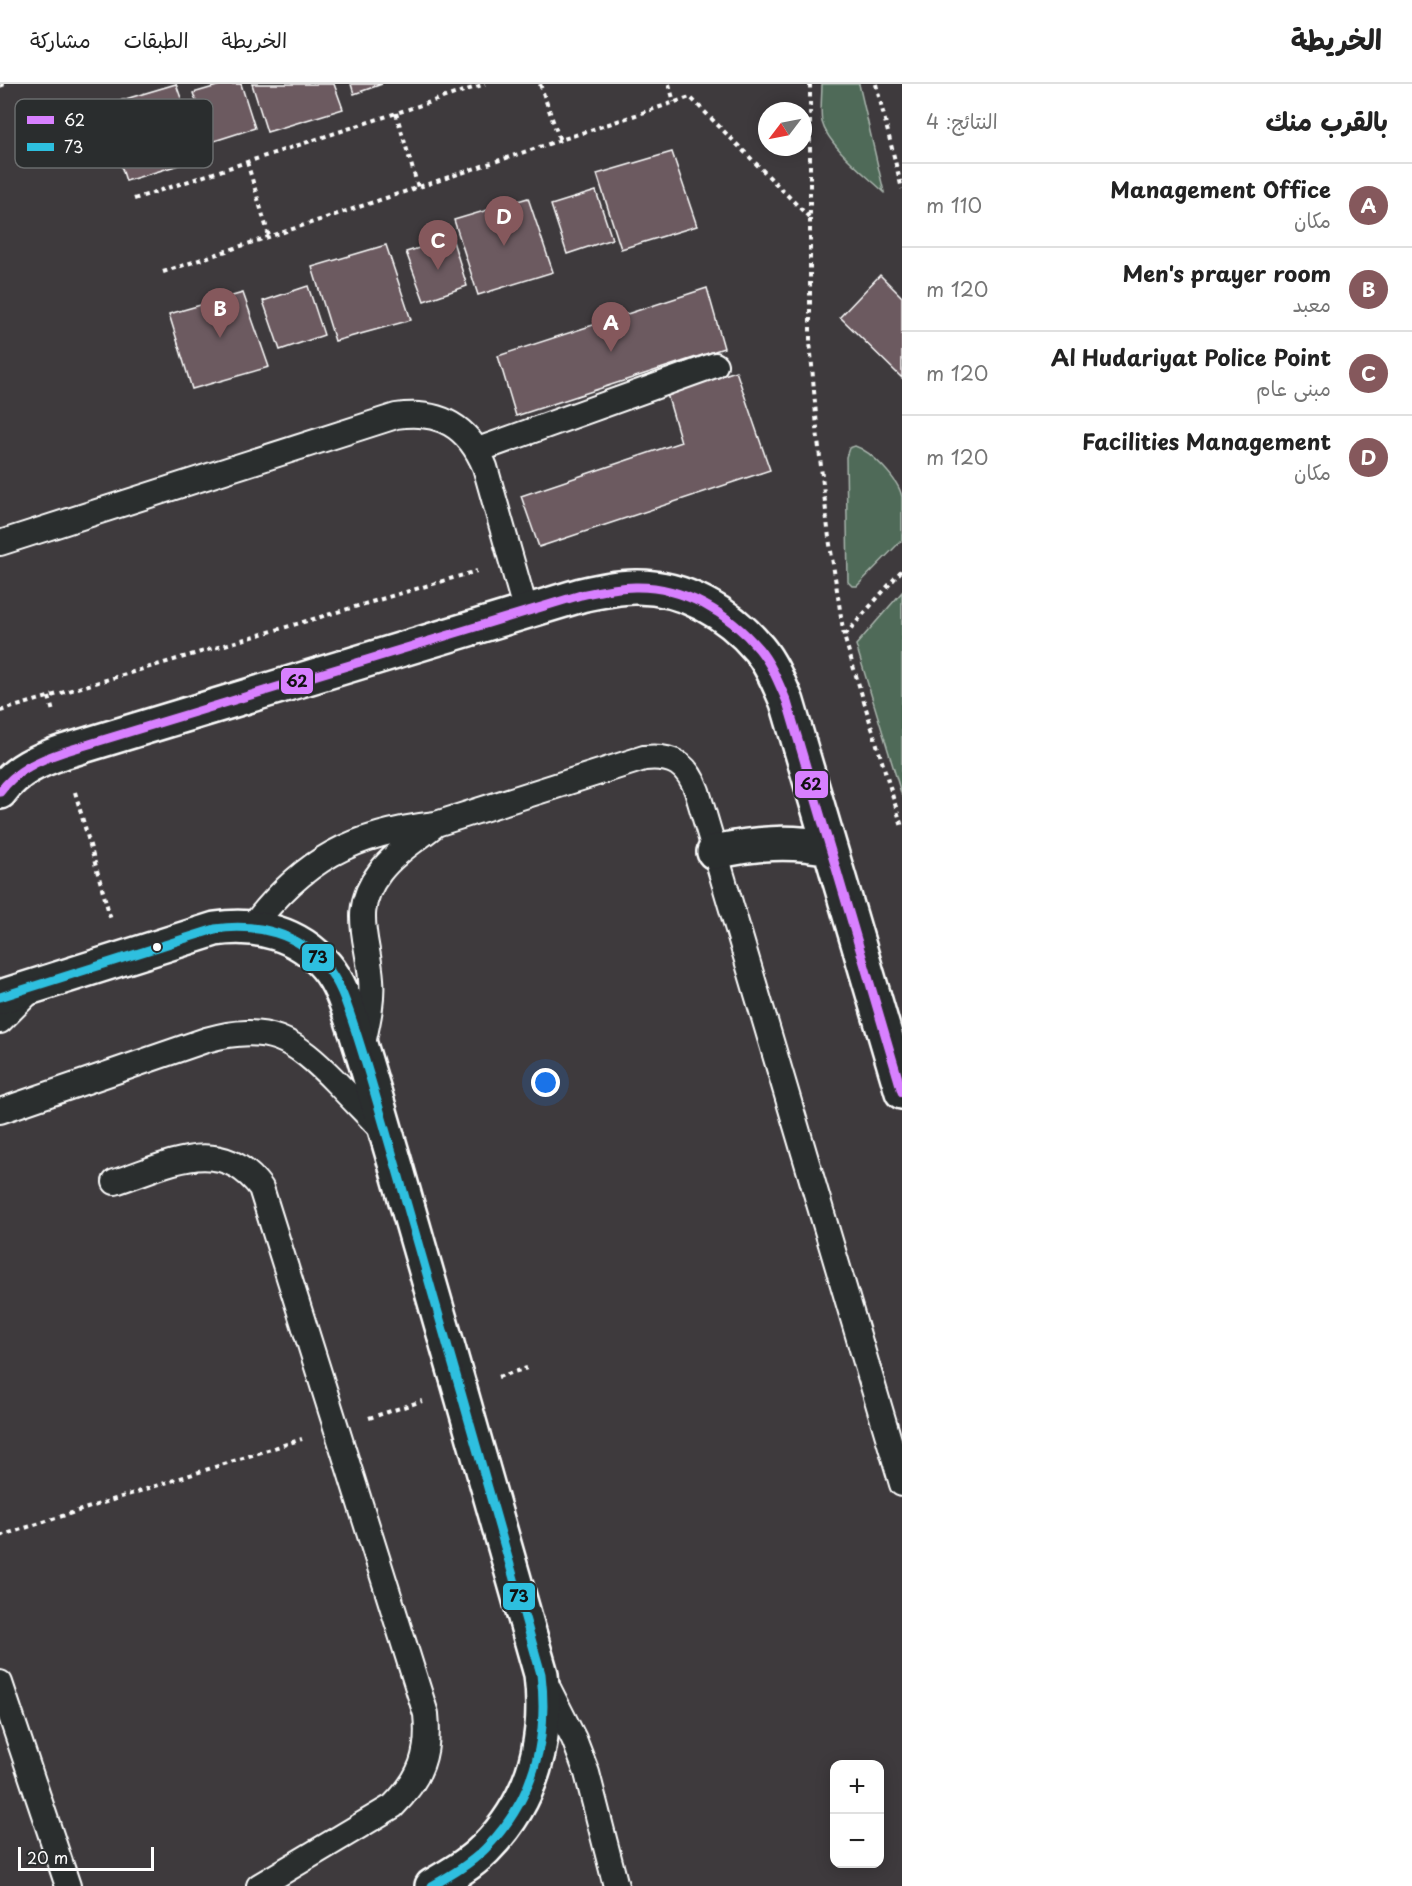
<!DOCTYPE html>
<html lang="ar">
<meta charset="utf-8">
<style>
body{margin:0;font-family:"Playpen Sans","Playpen Sans Arabic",sans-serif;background:#f6f6f6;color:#222;direction:rtl}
.controls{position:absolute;right:18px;bottom:18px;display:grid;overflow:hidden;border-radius:12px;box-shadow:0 3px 15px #0003}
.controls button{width:54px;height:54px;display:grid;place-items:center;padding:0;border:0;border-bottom:2px solid #e0e0e0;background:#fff;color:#222;font:30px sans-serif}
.compass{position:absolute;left:758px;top:18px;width:54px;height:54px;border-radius:50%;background:#fff;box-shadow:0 3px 15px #0003;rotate:238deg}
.scale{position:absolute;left:18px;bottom:15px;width:136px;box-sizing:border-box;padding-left:6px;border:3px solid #fff;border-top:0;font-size:16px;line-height:21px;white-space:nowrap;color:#fff;-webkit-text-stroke:4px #2a2d2e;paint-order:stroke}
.you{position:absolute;left:546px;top:999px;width:21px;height:21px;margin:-15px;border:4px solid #fff;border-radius:50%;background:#1a73e8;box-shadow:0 0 0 9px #1a73e833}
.badge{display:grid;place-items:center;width:39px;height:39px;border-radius:50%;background:#85585c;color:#fff;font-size:20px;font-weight:700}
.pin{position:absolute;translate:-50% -50px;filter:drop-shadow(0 2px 3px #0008)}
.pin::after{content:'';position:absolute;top:32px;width:21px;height:18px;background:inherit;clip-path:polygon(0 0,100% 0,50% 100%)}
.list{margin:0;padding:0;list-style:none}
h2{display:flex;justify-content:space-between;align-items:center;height:78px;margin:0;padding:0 24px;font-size:26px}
h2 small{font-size:20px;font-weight:400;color:#767676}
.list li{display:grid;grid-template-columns:39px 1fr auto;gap:18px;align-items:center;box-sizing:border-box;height:84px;padding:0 24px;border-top:2px solid #e0e0e0}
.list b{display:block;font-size:22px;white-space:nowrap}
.list p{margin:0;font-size:20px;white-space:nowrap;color:#767676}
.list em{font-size:20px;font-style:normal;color:#767676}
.map{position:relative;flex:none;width:902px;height:1802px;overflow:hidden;direction:ltr}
header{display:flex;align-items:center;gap:36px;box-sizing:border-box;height:84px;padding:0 30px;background:#fff;border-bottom:2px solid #e0e0e0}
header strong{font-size:28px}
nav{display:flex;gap:33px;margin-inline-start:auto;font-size:21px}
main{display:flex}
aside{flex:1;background:#fff}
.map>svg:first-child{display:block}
.green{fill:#506a59;stroke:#a8b4ac;stroke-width:1.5}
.building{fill:#6c5a60;stroke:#fff;stroke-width:1.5}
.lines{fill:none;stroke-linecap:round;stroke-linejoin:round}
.lane-casing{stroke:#fff;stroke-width:28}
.street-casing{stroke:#fff;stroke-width:38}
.path{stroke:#fff;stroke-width:4;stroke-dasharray:4.5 4.5;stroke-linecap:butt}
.lane{stroke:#2a2d2e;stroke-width:24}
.street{stroke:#2a2d2e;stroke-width:33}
.bus-1-casing{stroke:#2a2d2e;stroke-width:14}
.bus-2-casing{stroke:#2a2d2e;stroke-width:14}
.bus-1{stroke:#d880ff;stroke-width:9}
.bus-2{stroke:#2dbfdf;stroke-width:9}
.bus-dot{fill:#fff;stroke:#2a2d2e;stroke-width:2}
.key{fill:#2a2d2e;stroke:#6a6c6d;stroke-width:1.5}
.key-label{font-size:16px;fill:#fff}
.line-badge{stroke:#2a2d2e;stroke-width:2}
.pale-badge-label{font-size:16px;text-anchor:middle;font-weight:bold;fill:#111}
</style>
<header>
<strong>الخريطة</strong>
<nav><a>الخريطة</a><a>الطبقات</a><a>مشاركة</a></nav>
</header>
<main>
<aside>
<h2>بالقرب منك<small>النتائج: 4</small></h2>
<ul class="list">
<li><span class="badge">A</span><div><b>Management Office</b><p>مكان</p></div><em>110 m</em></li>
<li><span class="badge">B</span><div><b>Men's prayer room</b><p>معبد</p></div><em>120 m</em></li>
<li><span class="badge">C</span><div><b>Al Hudariyat Police Point</b><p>مبنى عام</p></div><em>120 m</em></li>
<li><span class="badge">D</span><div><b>Facilities Management</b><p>مكان</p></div><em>120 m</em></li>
</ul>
</aside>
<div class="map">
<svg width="902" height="1802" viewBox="0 0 902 1802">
<rect width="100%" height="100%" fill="#3e3a3d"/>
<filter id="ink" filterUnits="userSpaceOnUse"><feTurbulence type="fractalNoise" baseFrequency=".0167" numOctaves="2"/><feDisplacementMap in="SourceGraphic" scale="12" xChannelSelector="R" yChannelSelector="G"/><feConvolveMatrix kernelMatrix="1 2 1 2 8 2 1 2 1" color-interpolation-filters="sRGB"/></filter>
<g filter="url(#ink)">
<!-- green -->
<path class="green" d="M822 0H859L884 108C866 91 828 62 822 38 820 26 822 12 822 0Z
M855 362C871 367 899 396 902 413 902 427 902 442 902 456L857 502H852L848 498 846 373 849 364Z
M902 508V712L856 561Z"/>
<!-- building -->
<path class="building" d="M176 0 202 74 126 97 102 22Z
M224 0H241L255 44 211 58 193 9Z
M252 0H334L343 25 267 48Z
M351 0H382L354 10Z
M672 68 697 142 621 165 597 90Z
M596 107 612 155 567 170 551 121Z
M528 114 553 188 478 211 454 136Z
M452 154 467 202 424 217 406 168Z
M386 161 411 236 335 257 312 183Z
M880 191 902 213V294L840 233Z
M308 202 324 251 280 266 263 217Z
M707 204 724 264 516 332 498 272Z
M243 209 269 283 192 305 169 230Z
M736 287 770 386 539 463 521 412 681 358 667 310Z"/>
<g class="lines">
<!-- lane casing -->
<g class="lane-casing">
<path id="lane" d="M478 366 715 281
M0 459 396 332C440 326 468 342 485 383L526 528
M252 843C303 776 353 749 436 740L644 674C673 671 687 680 697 707L902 1400
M0 937 33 904
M362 964C367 941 373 918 371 895 368 853 350 827 380 788 394 769 418 755 436 740
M0 1027 206 956C268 938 294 955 337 999 353 1016 369 1032 385 1049
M115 1098C168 1081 220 1049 261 1104L426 1630C430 1670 421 1694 393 1722L259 1802
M544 1596 574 1655 587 1689 616 1802
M0 1599 68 1802"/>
</g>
<!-- street casing -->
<g class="street-casing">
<path id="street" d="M0 708C16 686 39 676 63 668L581 511C599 507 617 503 635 503 683 502 729 529 759 565 772 581 779 600 787 618L902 1008
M714 768C756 759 788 756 830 764
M0 913 215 845C257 839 298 849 326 882 342 901 348 925 356 948 370 991 382 1035 395 1079 444 1249 493 1420 541 1590 549 1656 533 1717 485 1765 470 1780 451 1791 432 1802"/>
</g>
<!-- path -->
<path class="path" d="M540 0 560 57
M669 0 674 18
M810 0V257L818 356 829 454 844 552 902 743
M876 0 902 105
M0 2 5 0
M396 29 418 103
M247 78 269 152
M134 115 485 0
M163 188 690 13 809 133
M845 551 902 486
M49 613 53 628
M0 627 477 487
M75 708 111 836
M498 1293 527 1284
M369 1334 422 1317
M0 1452 302 1355"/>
<!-- lane -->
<use href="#lane" class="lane"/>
<!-- street -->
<use href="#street" class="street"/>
<!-- bus-1 casing -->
<g class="bus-1-casing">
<path id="bus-1" d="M0 708C16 686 39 676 63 668L581 511C599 507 617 503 635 503 683 502 729 529 759 565 772 581 779 600 787 618L902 1008"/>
</g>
<!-- bus-2 casing -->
<g class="bus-2-casing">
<path id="bus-2" d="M0 913 215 845C257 839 298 849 326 882 342 901 348 925 356 948 370 991 382 1035 395 1079 444 1249 493 1420 541 1590 549 1656 533 1717 485 1765 470 1780 451 1791 432 1802"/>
</g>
<!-- bus-1 -->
<use href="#bus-1" class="bus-1"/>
<!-- bus-2 -->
<use href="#bus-2" class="bus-2"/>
</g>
</g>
<!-- markers -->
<circle class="bus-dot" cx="157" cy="863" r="5"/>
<!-- legend -->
<rect x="15" y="15" width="198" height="69" rx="9" class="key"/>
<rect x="27" y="32" width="27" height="8" fill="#d880ff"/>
<rect x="27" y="59" width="27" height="8" fill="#2dbfdf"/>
<g class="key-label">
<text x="64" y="42">62</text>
<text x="64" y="69">73</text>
</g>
<g class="line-badge">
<rect x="280" y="583" width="34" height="28" rx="6" fill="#d880ff"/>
<rect x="794" y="686" width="35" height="29" rx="6" fill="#d880ff"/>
<rect x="301" y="859" width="34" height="29" rx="6" fill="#2dbfdf"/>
<rect x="502" y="1498" width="34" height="29" rx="6" fill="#2dbfdf"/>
</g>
<g class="pale-badge-label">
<text x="297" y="603">62</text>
<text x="811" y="706">62</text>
<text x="318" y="879">73</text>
<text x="519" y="1518">73</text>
</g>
</svg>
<div class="controls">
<button>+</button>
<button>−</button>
</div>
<svg class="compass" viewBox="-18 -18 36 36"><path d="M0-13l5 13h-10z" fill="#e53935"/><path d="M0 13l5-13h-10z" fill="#767676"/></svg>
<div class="scale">20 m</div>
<div class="you"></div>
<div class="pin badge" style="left:611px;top:268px">A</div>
<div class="pin badge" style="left:220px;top:254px">B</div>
<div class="pin badge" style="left:438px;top:186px">C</div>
<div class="pin badge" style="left:504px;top:162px">D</div>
</div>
</main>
